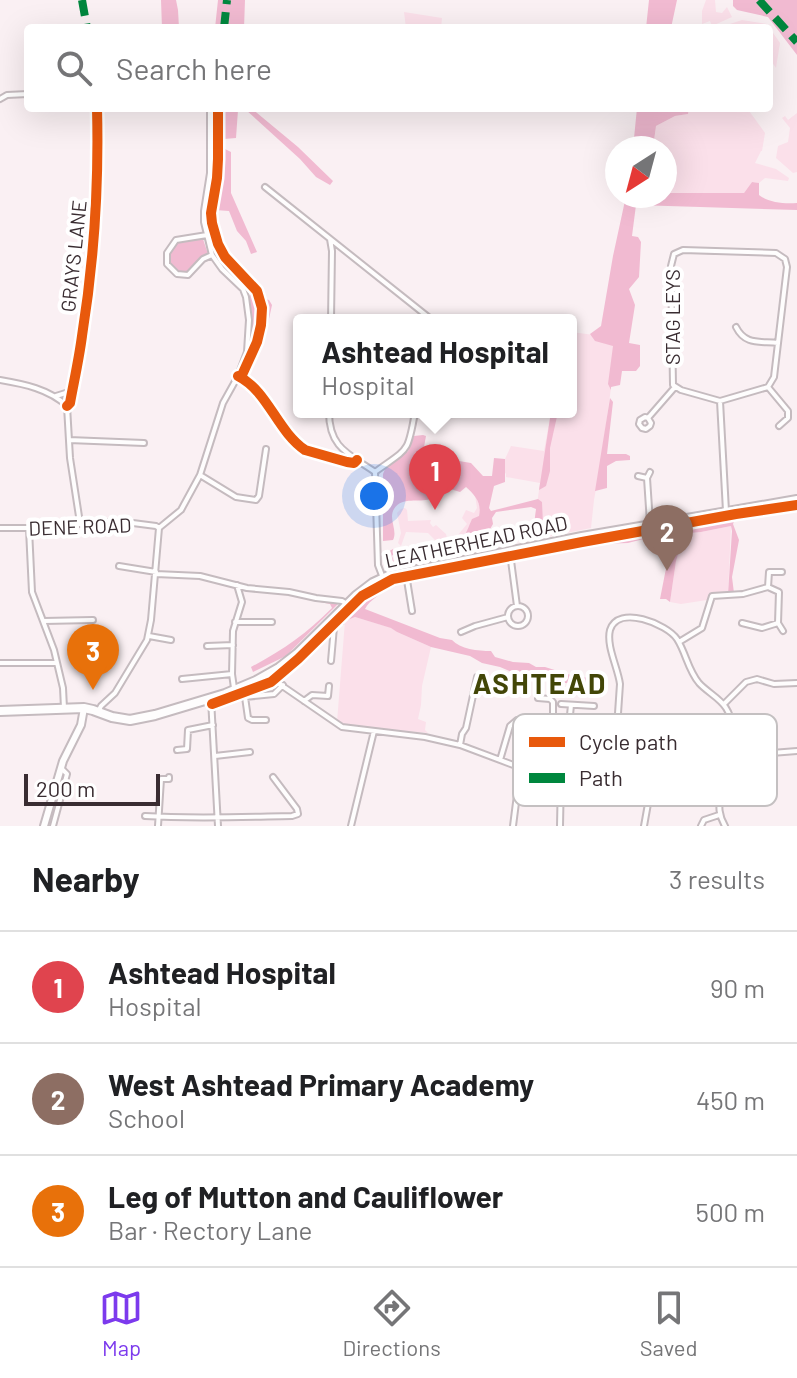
<!DOCTYPE html>
<meta charset="utf-8">
<style>
body{margin:0;font-family:Barlow,sans-serif;background:#f2f2f2;color:#202124}
.compass{position:absolute;left:605px;top:136px;width:72px;height:72px;border-radius:50%;background:#fff;box-shadow:0 8px 32px #0002;rotate:216deg}
.scale{position:absolute;left:24px;bottom:20px;width:136px;box-sizing:border-box;padding-left:8px;border:4px solid #392c31;border-top:0;font-size:22px;line-height:28px;white-space:nowrap;color:#392c31;-webkit-text-stroke:6px #fff;paint-order:stroke}
.you{position:absolute;left:374px;top:496px;width:28px;height:28px;margin:-20px;border:6px solid #fff;border-radius:50%;background:#1a73e8;box-shadow:0 0 0 12px #1a73e833}
.badge{display:grid;place-items:center;width:52px;height:52px;border-radius:50%;background:#7c3aed;color:#fff;font-size:26px;font-weight:700}
.pin{position:absolute;translate:-50% -66px;filter:drop-shadow(0 2px 4px #0008)}
.pin::after{content:'';position:absolute;top:42px;width:28px;height:24px;background:inherit;clip-path:polygon(0 0,100% 0,50% 100%)}
.popup{position:absolute;left:293px;top:314px;width:284px;height:104px;box-sizing:border-box;display:grid;place-content:center;border-radius:8px;background:#fff;filter:drop-shadow(0 2px 6px #0005);font-size:26px;white-space:nowrap;color:#757577}
.popup b{font-size:30px;color:#202124}
.popup::after{content:'';position:absolute;left:50%;top:100%;margin-left:-16px;border:16px solid transparent;border-top-color:#fff}
.list{margin:0;padding:0;list-style:none}
h2{display:flex;justify-content:space-between;align-items:center;height:104px;margin:0;padding:0 32px;font-size:34px}
h2 small{font-size:26px;font-weight:400;color:#757577}
.list li{display:grid;grid-template-columns:52px 1fr auto;gap:24px;align-items:center;box-sizing:border-box;height:112px;padding:0 32px;border-top:2px solid #e0e0e0}
.list b{display:block;font-size:30px;white-space:nowrap}
.list p{margin:0;font-size:26px;white-space:nowrap;color:#757577}
.list em{font-size:26px;font-style:normal;color:#757577}
.icon{flex:none;width:44px;height:44px;fill:none;stroke:currentColor;stroke-width:2;stroke-linecap:round;stroke-linejoin:round}
.map{position:relative;flex:none;width:797px;height:826px;overflow:hidden}
.search{position:absolute;background:#fff;box-shadow:0 8px 32px #0002;left:24px;right:24px;top:24px;height:88px;display:flex;align-items:center;gap:20px;box-sizing:border-box;padding:0 28px;border-radius:8px;color:#757577;font-size:30px}
.sheet{height:440px;background:#fff}
nav{display:flex;justify-content:space-around;align-items:center;box-sizing:border-box;height:112px;border-top:2px solid #e0e0e0;background:#fff;font-size:22px;color:#757577}
nav a{display:grid;justify-items:center;gap:4px}
nav .on{color:#7c3aed}
.map>svg:first-child{display:block}
.green{fill:#fbe0ea}
.forest{fill:#f1bad1}
.lines{fill:none;stroke-linecap:round;stroke-linejoin:round}
.street-casing{stroke:#c5bbbf;stroke-width:8}
.secondary-casing{stroke:#c5bbbf;stroke-width:10}
.highway-casing{stroke:#c5bbbf;stroke-width:12}
.street{stroke:#fefdfd;stroke-width:4}
.secondary{stroke:#fefdfd;stroke-width:6}
.highway{stroke:#fefdfd;stroke-width:8}
.quiet{stroke:#00873e;stroke-width:8;stroke-dasharray:16 8;stroke-linecap:butt}
.cycleway-casing{stroke:#fff;stroke-width:15}
.cycleway{stroke:#e8590c;stroke-width:10}
.labels{text-anchor:middle;dominant-baseline:central;stroke-width:8;stroke-linejoin:round;paint-order:stroke}
.street-label{font-size:20px;fill:#392c31;stroke:#fff}
.district-label{font-size:28px;font-weight:bold;letter-spacing:2px;fill:#424607;stroke:#fff}
.key{fill:#fff;stroke:#c4c0c1;stroke-width:2}
.key-label{font-size:22px;fill:#392c31}
</style>
<div class="map">
<svg width="797" height="826" viewBox="0 0 797 826">
<rect width="100%" height="100%" fill="#faf0f3"/>
<!-- green -->
<path class="green" d="M706 0H715L716 12 722 13 727 7 732 17 712 26 710 21 702 24V11Z
M404 12 442 18 441 28H406Z
M742 20 767 24 780 43 776 68 769 58V28L737 27 735 25 730 26V24Z
M689 108H747L765 133 762 151H761L755 163 776 169 789 178 788 181 765 178 759 183 752 182 744 193H665V148H653L656 126 675 116 688 114Z
M797 113V172L793 173 776 158 778 146 788 142 790 128 782 118 785 116 788 120Z
M571 332 618 338 601 460 594 500 591 528 532 540 540 483 506 477V474L504 471 505 459 511 446 544 451 551 412H571Z
M475 495 481 509 479 517 458 546 451 550 443 551 442 547 428 533 406 532 401 546 398 543 401 533 397 513 401 509 405 508 407 510 408 521 431 520 430 523 433 527 436 525 446 534 447 538 449 537 453 541 467 524 462 518 466 510 474 513 477 508Z
M731 526 728 594 711 593 707 600 681 604 670 602 676 561 680 548V534L701 532Z
M355 617 392 628 397 632 431 647 422 686 421 705 418 719 426 722 425 730 428 733 345 726 337 722 345 621Z"/>
<!-- forest -->
<path class="forest" d="M161 0H176L178 10 179 28H162Z
M218 0H245L244 28H215Z
M649 0H677L671 28H646Z
M733 0H797V55L768 17 737 10 733 6Z
M212 108H251L298 147 333 181 330 185 316 177 300 159 245 109 238 110 236 138 224 139 223 148 231 152V193L257 252 251 254 246 241 237 231 229 211 215 210C209 256 244 264 261 298L269 300 272 305 264 342 252 359 248 357C251 344 252 331 252 317 251 308 248 300 251 291L246 286H243L221 265 222 261 220 257 215 256 208 233 206 216 212 171Z
M637 108H689L688 114 675 116 656 126 653 148H633Z
M752 182 759 183V195C769 203 785 204 797 203V210L636 205 632 236 638 237 641 242 639 277 629 289 635 305 629 343 640 345V366L636 371H622L620 385 611 387V390L608 384 613 346 595 341 590 334 601 326 613 256 626 196H665V193H744Z
M197 238 203 239 208 254C193 265 189 282 169 265L168 254 177 241Z
M610 398 613 402 607 454H626L630 456V460L616 461 607 466V488L595 491Z
M551 412H558L550 448V471L546 486 539 490Z
M423 435 426 436 424 447 415 453 413 460 415 464 429 469 436 474 456 472 459 461 471 463 483 476H492L494 458 505 459V482L494 486 489 508 491 511 538 499 542 502 543 524 541 538 532 540 536 509 531 507 496 512 492 518 493 524 489 531V540L494 541 495 547 395 567C385 565 384 561 384 552H388L393 549 396 551 392 556 394 562 398 563 441 554 443 551C462 548 465 535 472 519L479 516C482 503 475 495 466 487L460 492 447 488C441 492 437 497 430 499 419 503 402 496 394 509 388 519 398 530 393 540L383 541V474L385 469 408 451 414 436Z
M730 516 735 519 733 524 739 540 732 577 734 593 728 594 732 531 731 526 701 532 680 534V548L676 561 670 602 666 599H660L671 543 669 538 659 535 628 543 601 544 603 539 650 532 654 530Z
M401 578 403 581 400 584 387 586C381 596 370 599 365 609L440 638 452 640C460 649 478 651 491 651L495 657 513 662 529 663 536 667H545L574 676 598 679 600 682 595 692 589 685 554 682 514 673 500 667 482 663 470 656 431 647 397 632 391 628 355 617 345 621 344 625 335 624 371 591Z
M319 600 337 602 338 604 286 656 253 672 251 667C283 650 306 634 332 608L330 604 320 602Z"/>
<g class="lines">
<!-- street casing -->
<g class="street-casing">
<path id="street" d="M0 99 7 95 28 94
M265 187 432 320
M207 235 176 240 167 253V264L177 274 188 275 203 259 212 255
M330 239 332 251 331 320
M683 250 776 253 785 259 787 267 774 377 768 387 720 401 681 390 673 385 671 266 674 254Z
M736 327C745 345 759 341 778 343
M0 380C24 384 49 389 67 406
M768 387 788 411V418L779 426
M56 396 72 391
M720 401 726 511
M329 412C329 448 349 454 375 472L378 565 383 578
M648 418 651 423 650 426 646 429 642 428 639 424 640 420 645 417 648 418 675 387
M69 440 144 443
M375 472C408 448 408 454 415 412
M200 475 236 497 256 500 259 496 266 449
M638 476 647 478 650 472
M647 478 650 523
M80 523 70 458 67 406 70 403C74 381 79 359 82 336 94 261 99 184 97 108
M0 528H47L96 522H125L156 526 159 528
M159 528 181 510 200 475 223 403 238 376 247 352 249 320 246 297 243 289 222 269 212 255 204 222V211L210 173V108
M29 529 32 592 54 650 63 688 64 708
M510 553 517 606
M119 566 156 572
M156 574 200 576 247 588 289 592 316 598 342 601 347 604
M406 574 412 611
M768 587 769 572H782
M508 616a10 10 0 1 1 20 0a10 10 0 1 1-20 0Z
M331 620 334 627 331 661
M44 621 93 620
M235 622H272
M778 623 783 631
M461 632 475 626 508 617
M149 636 171 640
M679 642 702 628 712 596 743 594 768 587 779 592 778 623 762 628 742 623
M207 646 233 645
M0 663H57
M271 673 278 683 342 727 425 737 460 745 524 769 546 774 613 778 651 787 668 788 699 785 720 778 747 759 760 754 797 751
M182 679 232 674
M234 688 232 674 233 631 242 602 237 585
M211 699 218 826
M304 701 312 695 328 696 329 686
M561 704 594 706
M724 704 746 682 757 679 774 684 797 683
M98 712 101 706 115 693 147 640 151 620 159 528
M266 720H252L248 718 245 697 274 694 283 685
M460 745 462 734 466 728 477 677
M177 750 187 749 188 730 213 725
M215 756 250 752
M500 760 510 726 517 720 549 722 553 720V702L550 699 538 698
M614 772 620 684C618 668 606 646 610 630 618 604 667 624 677 639 686 653 688 670 699 683 707 692 720 698 726 708 732 717 733 727 735 737 737 745 743 752 747 759
M546 774 549 747 569 725 571 705
M586 775 587 784 590 789 591 793
M720 778C723 798 714 807 725 826
M664 788 667 739
M145 816C193 819 243 817 292 816L298 814 297 809 273 777
M53 826 67 774 61 768
M158 826 161 779H169V777
M351 826 374 731
M513 826 518 787 524 769
M560 826 561 775
M644 826 651 787
M701 826 704 820 719 815"/>
</g>
<!-- secondary casing -->
<g class="secondary-casing">
<path id="secondary" d="M44 826 63 761 81 725 84 708"/>
</g>
<!-- highway casing -->
<g class="highway-casing">
<path id="highway" d="M0 711 84 708 93 710 112 717 130 720 155 715 225 694 256 681 279 668 297 654 356 596 373 583 388 576 582 537 797 500"/>
</g>
<!-- street -->
<use href="#street" class="street"/>
<!-- secondary -->
<use href="#secondary" class="secondary"/>
<!-- highway -->
<use href="#highway" class="highway"/>
<!-- quiet -->
<path class="quiet" d="M82 0 87 28
M759 0 797 42
M224 28 227 0"/>
<!-- cycleway casing -->
<g class="cycleway-casing">
<path id="cycleway" d="M218 108V159L217 178 211 213 212 223 218 244 225 257 257 291 262 308 261 325 257 342 242 375 238 376C268 391 277 431 305 450L347 462 354 463 357 460
M67 406 70 403C74 381 79 359 82 336 94 261 99 184 97 108
M212 704 271 682 298 659 362 596 393 579 582 542 736 514 797 505"/>
</g>
<!-- cycleway -->
<use href="#cycleway" class="cycleway"/>
</g>
<g class="labels">
<!-- street labels -->
<g class="street-label">
<text transform="translate(73 256) rotate(-84)">GRAYS LANE</text>
<text transform="translate(672 317) rotate(-90)">STAG LEYS</text>
<text transform="translate(80 526) rotate(-2)">DENE ROAD</text>
<text transform="translate(476 541) rotate(-12)">LEATHERHEAD ROAD</text>
</g>
<!-- district labels -->
<g class="district-label">
<text x="540" y="683">ASHTEAD</text>
</g>
</g>
<!-- legend -->
<rect x="513" y="714" width="264" height="92" rx="12" class="key"/>
<rect x="529" y="737" width="36" height="10" fill="#e8590c"/>
<rect x="529" y="773" width="36" height="10" fill="#00873e"/>
<g class="key-label">
<text x="579" y="750">Cycle path</text>
<text x="579" y="786">Path</text>
</g>
</svg>
<svg class="compass" viewBox="-18 -18 36 36"><path d="M0-13l5 13h-10z" fill="#e53935"/><path d="M0 13l5-13h-10z" fill="#757577"/></svg>
<div class="scale">200 m</div>
<div class="you"></div>
<div class="pin badge" style="left:435px;top:510px;background:#e0444e">1</div>
<div class="popup"><b>Ashtead Hospital</b>Hospital</div>
<div class="pin badge" style="left:667px;top:571px;background:#8d6e63">2</div>
<div class="pin badge" style="left:93px;top:690px;background:#e8710a">3</div>
<div class="search"><svg class="icon" aria-label="search" viewBox="0 0 24 24"><circle cx="10" cy="10" r="6"/><path d="M15 15l6 6"/></svg>Search here</div>
</div>
<section class="sheet">
<h2>Nearby<small>3 results</small></h2>
<ul class="list">
<li><span class="badge" style="background:#e0444e">1</span><div><b>Ashtead Hospital</b><p>Hospital</p></div><em>90 m</em></li>
<li><span class="badge" style="background:#8d6e63">2</span><div><b>West Ashtead Primary Academy</b><p>School</p></div><em>450 m</em></li>
<li><span class="badge" style="background:#e8710a">3</span><div><b>Leg of Mutton and Cauliflower</b><p>Bar · Rectory Lane</p></div><em>500 m</em></li>
</ul>
</section>
<nav>
<a class="on"><svg class="icon" aria-label="map" viewBox="0 0 24 24"><path d="M3 6l6-2 6 2 6-2v14l-6 2-6-2-6 2zM9 4v14M15 6v14"/></svg>Map</a>
<a><svg class="icon" aria-label="directions" viewBox="0 0 24 24"><path d="M12 3l9 9-9 9-9-9zM9 14v-3h6M13 9l2 2-2 2"/></svg>Directions</a>
<a><svg class="icon" aria-label="saved" viewBox="0 0 24 24"><path d="M7 4h10v16l-5-4-5 4z"/></svg>Saved</a>
</nav>
